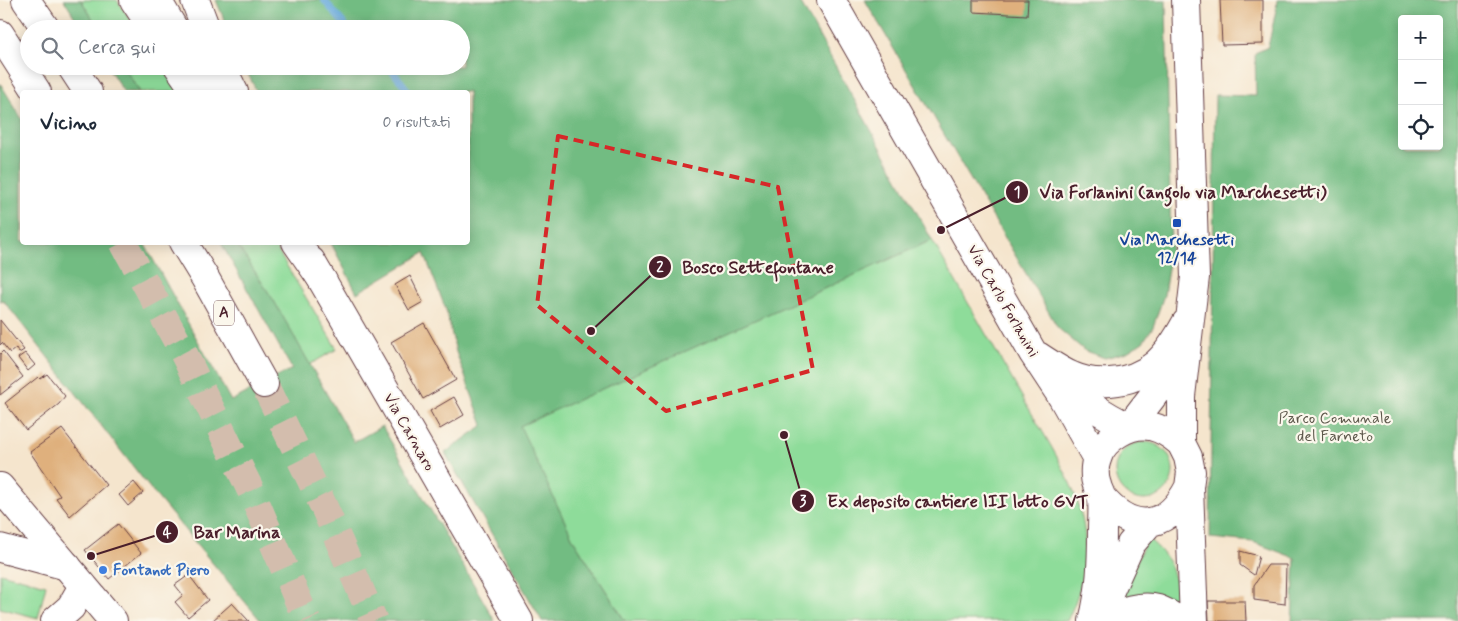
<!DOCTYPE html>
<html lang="it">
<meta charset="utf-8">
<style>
body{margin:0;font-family:Mynerve,sans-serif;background:#f6f6f7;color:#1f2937}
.controls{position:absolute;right:15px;top:15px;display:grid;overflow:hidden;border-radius:5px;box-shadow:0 2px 12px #0003}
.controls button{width:45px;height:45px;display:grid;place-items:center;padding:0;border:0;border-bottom:1px solid #e0e1e3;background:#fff;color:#1f2937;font:25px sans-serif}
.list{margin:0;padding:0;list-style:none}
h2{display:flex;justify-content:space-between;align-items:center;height:65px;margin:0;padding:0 20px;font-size:21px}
h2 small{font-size:16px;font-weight:400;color:#747a83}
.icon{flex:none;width:28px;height:28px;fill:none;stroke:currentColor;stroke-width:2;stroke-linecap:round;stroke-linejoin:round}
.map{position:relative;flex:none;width:1458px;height:621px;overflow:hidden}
.search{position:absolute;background:#fff;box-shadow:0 2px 12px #0003;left:20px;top:20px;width:450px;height:55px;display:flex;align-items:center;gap:12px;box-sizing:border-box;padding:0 18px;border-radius:28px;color:#747a83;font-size:19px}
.panel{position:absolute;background:#fff;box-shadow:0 2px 12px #0003;left:20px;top:90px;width:450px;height:155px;border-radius:5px}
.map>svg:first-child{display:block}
.green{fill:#8edc9a;stroke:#6c7e62}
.forest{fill:#72bc82;stroke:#5e6e56;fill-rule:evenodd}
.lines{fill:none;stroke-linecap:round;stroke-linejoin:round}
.stream{stroke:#68aadc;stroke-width:7}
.building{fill:#dfb07d}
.highway-tunnel{stroke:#d3bdad;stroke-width:28;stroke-dasharray:28 14;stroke-linecap:butt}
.minor-casing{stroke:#643d43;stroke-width:30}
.major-casing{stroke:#643d43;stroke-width:30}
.highway-casing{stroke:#643d43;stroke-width:30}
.minor{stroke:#fff;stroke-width:28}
.major{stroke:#fff;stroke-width:28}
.highway{stroke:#fff;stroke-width:28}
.marked{fill:none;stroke:#d62828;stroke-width:4;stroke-dasharray:10 6;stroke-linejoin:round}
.transit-dot{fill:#1a4fb4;stroke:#fbf7ec;stroke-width:2}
.shop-dot{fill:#3f7fe0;stroke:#fbf7ec;stroke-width:2}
.labels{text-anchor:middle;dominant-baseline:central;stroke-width:4.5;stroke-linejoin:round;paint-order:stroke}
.shield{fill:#fbf7ec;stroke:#7f6065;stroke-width:1}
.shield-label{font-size:15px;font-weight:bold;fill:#4a1f2b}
.transit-label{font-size:16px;font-weight:bold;fill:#164399;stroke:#fbf7ec}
.street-label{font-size:16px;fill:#4a1f2b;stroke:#fbf7ec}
.park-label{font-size:16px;fill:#5e584c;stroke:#fbf7ec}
.shop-label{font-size:16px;font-weight:bold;fill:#366cbe;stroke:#fbf7ec;text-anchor:start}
.leader{fill:none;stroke:#4a1f2b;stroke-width:2}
.callout-dot{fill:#4a1f2b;stroke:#fbf7ec;stroke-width:2}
.mark-label{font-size:15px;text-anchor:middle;font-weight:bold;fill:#fff}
.callout-label{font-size:18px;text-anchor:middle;font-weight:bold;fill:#4a1f2b;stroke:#fbf7ec;stroke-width:4.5;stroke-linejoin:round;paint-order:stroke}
</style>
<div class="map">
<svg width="1458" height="621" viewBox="0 0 1458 621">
<rect width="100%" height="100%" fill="#fbf7ec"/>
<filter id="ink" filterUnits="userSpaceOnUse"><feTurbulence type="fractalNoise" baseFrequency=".02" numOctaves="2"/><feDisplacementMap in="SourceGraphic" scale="10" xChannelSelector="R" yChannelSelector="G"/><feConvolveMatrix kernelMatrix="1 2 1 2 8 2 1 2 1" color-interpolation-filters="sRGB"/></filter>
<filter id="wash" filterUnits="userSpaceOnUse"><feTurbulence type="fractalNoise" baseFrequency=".0096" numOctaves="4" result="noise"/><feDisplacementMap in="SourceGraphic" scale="20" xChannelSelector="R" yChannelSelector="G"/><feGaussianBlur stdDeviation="1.12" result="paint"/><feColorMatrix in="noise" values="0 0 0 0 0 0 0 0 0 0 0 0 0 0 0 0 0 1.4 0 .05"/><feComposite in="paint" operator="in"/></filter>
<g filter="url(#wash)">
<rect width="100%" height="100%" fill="#f5e5cd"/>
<!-- green -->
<path class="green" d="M81 0H117L137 29H99Z
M123 66H163L181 92H140Z
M932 240C963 294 994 348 1025 402 1046 438 1079 488 1084 529 1089 562 1081 592 1067 621H625L573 539 519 426Z
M236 243H273L337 349 309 365 274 301Z
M1115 471a29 29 0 1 1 58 0a29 29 0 1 1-58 0Z
M1147 538C1175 559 1176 580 1181 612L1120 599Z
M0 573 46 585 38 618 0 608Z"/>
<!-- forest -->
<path class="forest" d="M64 0H81L99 29H82Z
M216 0H799L932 240 520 426 573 539 625 621H542L445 453 483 425 456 352 446 310 424 253 357 293 331 243 468 242V92H257L244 66H461V29H228Z
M865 0H1166L1171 249 1164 295 1153 327 1143 342 1127 352 1105 358 1085 351 1058 328Z
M1277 0H1458V621H1292L1295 558 1253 542 1210 538 1215 95 1256 96 1255 53 1268 47 1276 10ZM1402 19H1439V146H1402Z
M107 66H123L140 92H124Z
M0 83 22 119V242L144 243 231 401 292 369 221 243H236L274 301 354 442 382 426 495 621H261L153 492 3 300 0 301Z"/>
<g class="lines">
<!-- stream -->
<path class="stream" d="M324 0 348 29
M388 66 403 84 409 92"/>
</g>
<g id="blocks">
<!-- building -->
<path class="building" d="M973 0H1028L1027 15 973 12Z
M1220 0H1263V44L1222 45Z
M410 276 423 302 409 310 395 285Z
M0 320 24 350 19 353 16 348 10 353 2 343 0 345Z
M424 323 456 380 423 399 391 342Z
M3 351 23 377 0 395V354Z
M25 353 35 365 28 371 18 358Z
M47 374 65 396 59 404 26 430 5 403 38 377 40 379Z
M454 397 464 415 440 429 430 411Z
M62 429 106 485 70 516 56 498 60 496 30 452Z
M134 482 143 493 128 506 119 495Z
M118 524 141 553 109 579 85 550Z
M1240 551 1259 556 1254 575 1240 565Z
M1268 565H1286L1285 604 1254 600V585Z
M189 575 208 600 188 617 175 602 183 595 175 585Z
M1208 601H1245L1246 621H1209Z
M232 603 249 621H212Z"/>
</g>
</g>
<g filter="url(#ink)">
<use href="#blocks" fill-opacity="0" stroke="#643d43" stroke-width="1"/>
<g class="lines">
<!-- highway-tunnel -->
<path class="highway-tunnel" d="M123 242 184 354 251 491 307 621
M264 384 324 507 374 621"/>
<!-- minor casing -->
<g class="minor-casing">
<path id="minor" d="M0 548 67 566
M55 621 71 607 83 586"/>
</g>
<!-- major casing -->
<g class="major-casing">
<path id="major" d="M157 0 174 29
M831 0 1033 353 1062 397 1097 459
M1186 0 1195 277 1181 396V443L1188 457 1191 472 1189 487 1194 621
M196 66 211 92
M311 261 519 621
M1038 356C1049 363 1060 371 1072 376 1083 381 1098 383 1110 382 1150 379 1168 356 1186 323
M1059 378C1080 399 1103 415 1129 427
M1129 427 1159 388 1176 353
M0 487 113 621
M1102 498C1133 534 1167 530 1189 487
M1107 597 1131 544 1149 523
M1093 621C1101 591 1102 561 1102 530 1102 520 1103 509 1102 499 1101 494 1098 490 1097 485 1094 478 1094 466 1097 459 1100 447 1109 439 1119 433 1143 419 1161 426 1181 443
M1106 621C1118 610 1143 605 1158 609 1165 611 1173 617 1179 621"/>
</g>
<!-- highway casing -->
<g class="highway-casing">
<path id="highway" d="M26 0 46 29
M134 0 153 29
M195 0 206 29
M0 34 37 92
M71 66 88 92
M178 66 196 92
M221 66 234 92
M183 242 205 278 264 384
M296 242 323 281"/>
</g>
<!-- minor -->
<use href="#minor" class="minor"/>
<!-- major -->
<use href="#major" class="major"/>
<!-- highway -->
<use href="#highway" class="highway"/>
</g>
</g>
<!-- marked area -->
<path class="marked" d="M558 136 778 187 813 370 666 411 537 305Z"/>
<!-- markers -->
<rect class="transit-dot" x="1172" y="218" width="10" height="10" rx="2.5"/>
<circle class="shop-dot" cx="103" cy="570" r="5"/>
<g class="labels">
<!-- shield labels -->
<rect class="shield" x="214" y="300.5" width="20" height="25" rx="4"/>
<g class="shield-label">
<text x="224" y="313">A</text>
</g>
<!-- transit labels -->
<g class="transit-label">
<text x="1177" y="240">Via Marchesetti<tspan x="1177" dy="18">12/14</tspan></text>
</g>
<!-- street labels -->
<g class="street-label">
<text transform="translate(1003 301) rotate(60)">Via Carlo Forlanini</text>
<text transform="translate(409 432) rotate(60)">Via Carnaro</text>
</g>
<!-- park labels -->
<g class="park-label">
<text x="1335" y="418">Parco Comunale<tspan x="1335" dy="18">del Farneto</tspan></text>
</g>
<!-- shop labels -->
<g class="shop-label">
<text x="113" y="570">Fontanot Piero</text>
</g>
</g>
<!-- callouts -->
<path class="leader" d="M941 230L1017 192M591 331L660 267M784 435L803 501M91 556L167 532"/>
<g class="callout-dot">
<circle cx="941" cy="230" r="5"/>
<circle cx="591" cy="331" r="5"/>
<circle cx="784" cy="435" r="5"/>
<circle cx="91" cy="556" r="5"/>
<circle cx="1017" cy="192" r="12"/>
<circle cx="660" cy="267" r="12"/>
<circle cx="803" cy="501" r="12"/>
<circle cx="167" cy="532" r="12"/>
</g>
<g class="mark-label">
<text x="1017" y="197">1</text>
<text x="660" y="272">2</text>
<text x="803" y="506">3</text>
<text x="167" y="537">4</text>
</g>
<g class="callout-label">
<text x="1183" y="198">Via Forlanini (angolo via Marchesetti)</text>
<text x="758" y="273">Bosco Settefontane</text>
<text x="958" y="507">Ex deposito cantiere III lotto GVT</text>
<text x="237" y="538">Bar Marina</text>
</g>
</svg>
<div class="controls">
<button>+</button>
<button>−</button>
<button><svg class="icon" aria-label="locate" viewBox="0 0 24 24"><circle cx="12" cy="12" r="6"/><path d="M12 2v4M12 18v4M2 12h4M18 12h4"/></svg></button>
</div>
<div class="search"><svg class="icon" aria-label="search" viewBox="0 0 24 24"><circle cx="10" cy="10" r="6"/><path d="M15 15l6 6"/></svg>Cerca qui</div>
<section class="panel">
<h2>Vicino<small>0 risultati</small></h2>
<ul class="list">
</ul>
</section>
</div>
